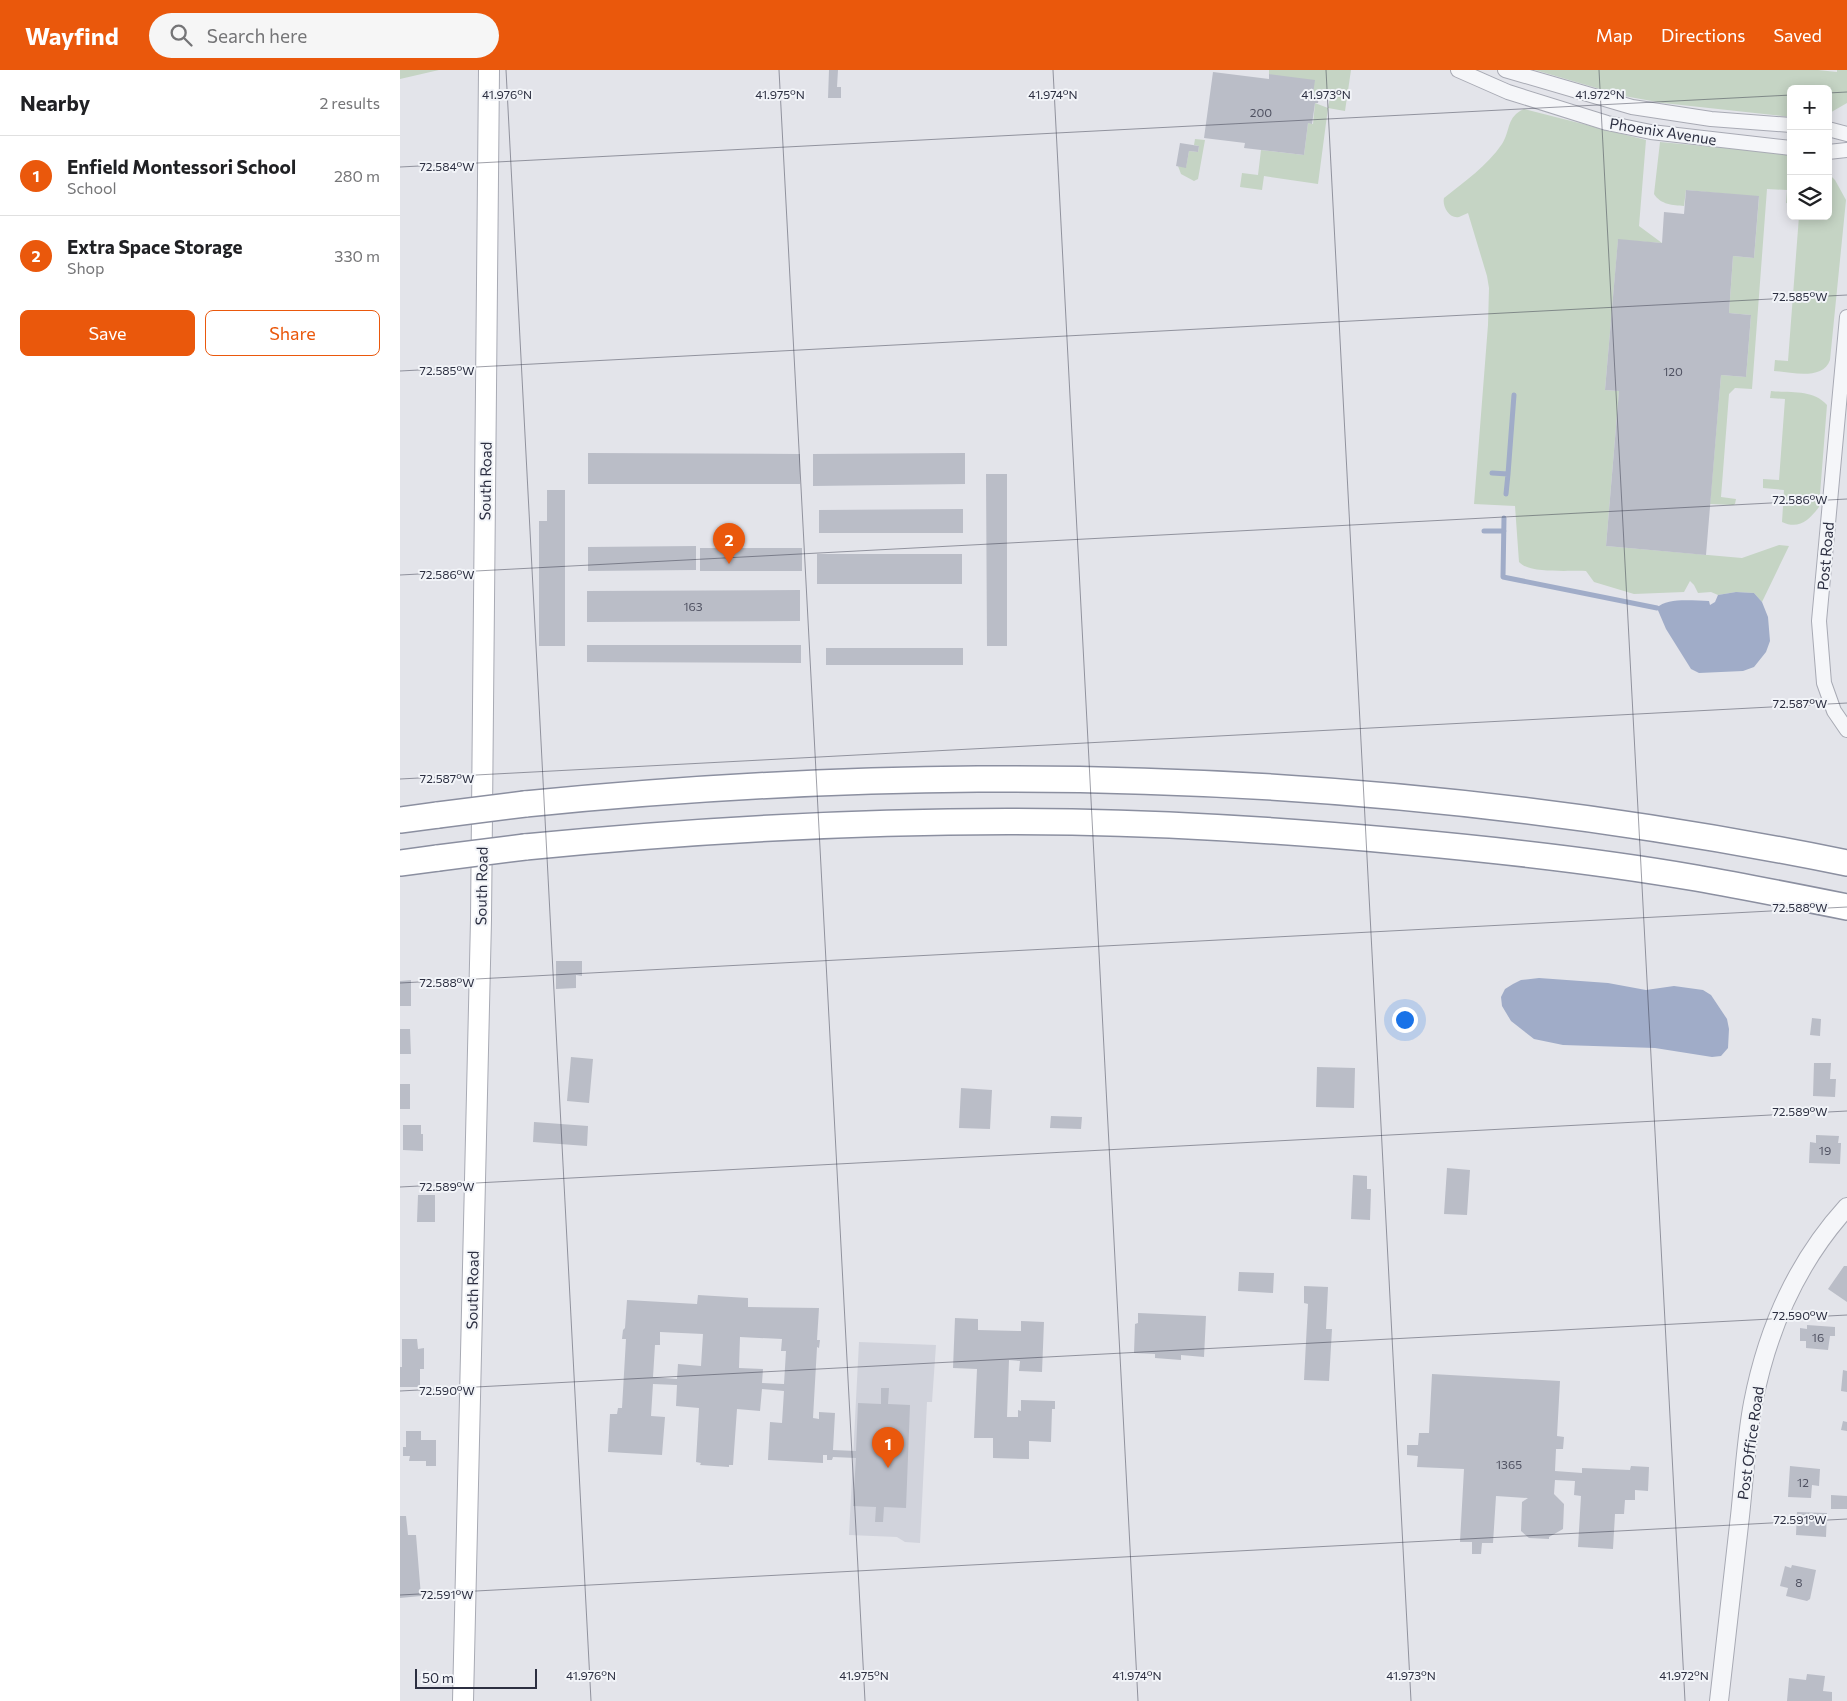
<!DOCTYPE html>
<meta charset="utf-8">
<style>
body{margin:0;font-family:Commissioner,sans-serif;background:#f6f6f6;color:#202124}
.controls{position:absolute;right:15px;top:15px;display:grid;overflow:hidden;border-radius:8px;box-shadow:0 2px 12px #0003}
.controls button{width:45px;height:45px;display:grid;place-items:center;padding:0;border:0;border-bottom:1px solid #e0e0e0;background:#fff;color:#202124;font:25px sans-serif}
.scale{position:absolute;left:15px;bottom:12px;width:122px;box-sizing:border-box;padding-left:5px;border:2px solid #2c2f41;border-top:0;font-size:14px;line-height:18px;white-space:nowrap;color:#2c2f41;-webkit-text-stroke:4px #f2f4f8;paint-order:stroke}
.you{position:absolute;left:1004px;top:949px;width:18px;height:18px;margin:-12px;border:4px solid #fff;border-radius:50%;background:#1a73e8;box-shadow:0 0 0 8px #1a73e833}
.badge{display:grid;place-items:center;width:32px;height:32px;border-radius:50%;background:#ea580c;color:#fff;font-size:16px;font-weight:700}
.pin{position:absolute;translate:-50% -41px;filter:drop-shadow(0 1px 2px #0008)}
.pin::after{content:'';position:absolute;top:26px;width:18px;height:15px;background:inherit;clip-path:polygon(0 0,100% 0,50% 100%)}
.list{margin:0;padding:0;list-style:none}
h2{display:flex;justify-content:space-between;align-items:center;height:65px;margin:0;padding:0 20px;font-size:21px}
h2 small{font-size:16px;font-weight:400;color:#757577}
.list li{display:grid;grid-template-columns:32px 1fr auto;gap:15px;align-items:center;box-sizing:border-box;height:80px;padding:0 20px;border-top:1px solid #e0e0e0}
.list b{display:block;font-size:19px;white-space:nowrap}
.list p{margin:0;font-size:16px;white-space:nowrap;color:#757577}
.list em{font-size:16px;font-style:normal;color:#757577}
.actions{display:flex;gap:10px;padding:15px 20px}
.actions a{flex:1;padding:11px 0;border:1px solid #ea580c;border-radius:8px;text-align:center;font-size:18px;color:#ea580c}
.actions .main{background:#ea580c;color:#fff}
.icon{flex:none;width:28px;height:28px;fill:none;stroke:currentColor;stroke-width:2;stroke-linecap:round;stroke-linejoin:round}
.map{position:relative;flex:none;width:1447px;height:1631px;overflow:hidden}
header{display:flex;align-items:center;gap:30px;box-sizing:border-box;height:70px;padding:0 25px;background:#ea580c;color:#fff}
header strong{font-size:24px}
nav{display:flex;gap:28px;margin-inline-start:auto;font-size:18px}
.search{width:350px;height:45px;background:#f6f6f6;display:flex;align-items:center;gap:12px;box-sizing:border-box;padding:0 18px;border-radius:28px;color:#757577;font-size:19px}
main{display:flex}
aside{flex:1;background:#fff}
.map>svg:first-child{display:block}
.built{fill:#d1d3dc}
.green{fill:#c5d4c4}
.water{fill:#a0acc8}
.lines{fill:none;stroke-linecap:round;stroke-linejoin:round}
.stream{stroke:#a0acc8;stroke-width:5}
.building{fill:#babdc7;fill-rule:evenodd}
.minor-casing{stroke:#a8aab4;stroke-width:16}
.tertiary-casing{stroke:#a8aab4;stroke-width:20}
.secondary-casing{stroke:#a8aab4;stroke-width:22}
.motorway-casing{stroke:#8b8fa0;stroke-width:28}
.minor{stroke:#f5f6f9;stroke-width:14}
.tertiary{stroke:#f5f6f9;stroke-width:18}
.secondary{stroke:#fff;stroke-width:20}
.motorway{stroke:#fff;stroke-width:25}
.motorway-bridge-casing{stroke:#8b8fa0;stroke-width:28;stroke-linecap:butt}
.motorway-bridge{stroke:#fff;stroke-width:25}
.ticks{fill:none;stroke:#2c2f41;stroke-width:1;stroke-opacity:0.45}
.labels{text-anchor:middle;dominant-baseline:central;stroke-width:4;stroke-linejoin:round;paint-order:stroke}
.number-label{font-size:12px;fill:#505262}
.street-label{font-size:15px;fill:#2c2f41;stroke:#f2f4f8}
.ticks-label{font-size:12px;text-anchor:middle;fill:#2c2f41;stroke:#f2f4f8;stroke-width:4;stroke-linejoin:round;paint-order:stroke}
</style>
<header>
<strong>Wayfind</strong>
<div class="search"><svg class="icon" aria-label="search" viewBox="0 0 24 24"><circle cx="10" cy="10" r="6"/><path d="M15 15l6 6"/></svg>Search here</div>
<nav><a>Map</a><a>Directions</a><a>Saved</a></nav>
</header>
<main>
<aside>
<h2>Nearby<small>2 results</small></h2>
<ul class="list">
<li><span class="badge">1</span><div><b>Enfield Montessori School</b><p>School</p></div><em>280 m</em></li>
<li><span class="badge">2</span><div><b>Extra Space Storage</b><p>Shop</p></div><em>330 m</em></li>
</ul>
<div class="actions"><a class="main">Save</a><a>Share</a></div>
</aside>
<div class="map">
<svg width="1447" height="1631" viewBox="0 0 1447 1631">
<rect width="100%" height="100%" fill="#e3e4ea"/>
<!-- built -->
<path class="built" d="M459 1272 536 1275 532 1332H527L520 1473 505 1472 497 1467 449 1465Z"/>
<!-- green -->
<path class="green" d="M0 0H39L0 9Z
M869 0H951L945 41 928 38 918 114 864 106 862 120 840 117 842 103 858 105 861 80 904 85 908 53 913 54 915 33 928 38 930 27 913 24 869 4Z
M1135 0H1418L1437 2V0H1447V33L1428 44V19H1391V47L1263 33 1224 26Z
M1124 39 1246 70 1239 156 1262 173 1218 170 1205 320 1219 321 1206 476 1342 488 1379 475 1389 476 1362 532 1354 523 1336 522 1318 525 1311 522 1298 523 1294 515 1290 511 1284 522 1234 524 1194 512 1186 501C1170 500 1129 504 1119 492L1115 436 1074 434 1088 255 1089 218 1087 206 1068 143C1065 144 1062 146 1059 147 1049 149 1042 136 1044 128 1065 111 1087 96 1102 74 1111 60 1106 47 1124 39Z
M795 69 805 70 798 109 794 111 781 104 778 96 786 97 789 81 798 82 799 76 794 75Z
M1260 72 1391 84V134L1386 133 1387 120 1367 119 1352 319 1335 318 1329 324 1321 427 1336 429 1335 434 1333 435 1310 434 1321 305 1346 307 1351 245 1329 243 1333 186 1354 188 1359 127 1286 120 1284 136C1273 135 1261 135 1254 124Z
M1428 103 1435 110 1446 130 1430 290C1423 311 1390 302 1374 301L1375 290 1388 291 1399 146H1428Z
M1371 321C1389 323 1413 319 1427 335L1419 437C1409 450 1399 460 1382 452L1384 420 1363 418V409L1379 410 1385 329 1370 328Z"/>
<!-- water -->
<path class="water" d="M1336 522 1354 523 1362 532 1368 547 1370 571 1366 582 1354 597 1343 601 1299 603 1291 599 1266 559 1257 538C1267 527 1294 531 1309 531L1310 535 1315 532 1318 525Z
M1139 908 1208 913 1246 920 1274 916 1303 920 1311 925 1327 949 1329 959 1328 978 1321 986 1312 987 1255 978 1163 975 1134 969 1111 951 1102 936 1101 927 1105 919 1113 914 1121 910Z"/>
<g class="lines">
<!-- stream -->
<path class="stream" d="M1092 403 1108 404 1106 424
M1108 404 1114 325
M1104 448 1103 507 1257 538
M1084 461H1104"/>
</g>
<!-- building -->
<path class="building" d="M429 0H438L437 17H441V28H428Z
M813 2 869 9V4L915 10 913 24 919 26 918 33H915L912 54 908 53 904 85 844 78 845 73 804 68Z
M780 73 799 76 798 82 789 81 786 98 776 96Z
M1286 120 1359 126 1354 188 1333 186 1329 243 1351 245 1346 307 1321 305 1306 485 1206 476 1219 321 1205 320 1218 169 1262 173 1264 142 1284 144Z
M188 383 400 384V414H188Z
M565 383V414L413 416V384Z
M586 404H607V576H587Z
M147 420H165V576H139V451H147Z
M563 439V463H419V440Z
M296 476V500L188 501V477Z
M300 478H402V501H300Z
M417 484H562V514H417Z
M400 520V551L187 552V521Z
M187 575H401V593L187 592Z
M426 578H563V595H426Z
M156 891H182V906L176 905V918L156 919Z
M11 910V936H0V911Z
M1412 948 1421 949 1420 966 1410 965Z
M0 959H10L11 984H0Z
M171 987 193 989 189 1033 167 1031Z
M1414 993H1431L1430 1009H1436L1435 1027 1413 1026Z
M917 997 955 998 954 1038 916 1037Z
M0 1014H10V1039H0Z
M561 1018 592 1020 590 1059 559 1058Z
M651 1046 682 1047 681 1059 650 1058Z
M134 1052 188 1056 187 1076 133 1072Z
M3 1055H21V1064H23V1081L3 1080Z
M1416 1065 1439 1066 1438 1073H1441L1440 1094 1409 1093 1410 1072 1416 1073Z
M1047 1098 1070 1100 1067 1145 1044 1144Z
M953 1105 967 1106V1119H971L970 1150 951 1149Z
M18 1125H35V1152H17Z
M1444 1196H1447V1232L1428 1219Z
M839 1202 874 1203 873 1223 838 1221Z
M904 1216 928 1217 926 1259H932L929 1311 904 1310 908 1234 904 1233Z
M298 1225 348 1228V1237L419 1238 417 1270H420L419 1278 417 1277 413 1348 419 1349V1342L435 1343 433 1380 456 1381 458 1333 481 1334V1318H489L488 1334 510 1335 506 1438 484 1437 483 1452H475L476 1437 453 1436 456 1388 433 1387 432 1390H427V1385H423V1393L368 1390 370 1352 382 1353 384 1321 362 1319 360 1341 337 1339 333 1395H329V1397L300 1395 301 1393 296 1392 299 1338 276 1336 277 1315 253 1314 251 1346 265 1347 262 1385 208 1382 210 1344H217L218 1338H222L226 1269H222L223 1260 225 1258 227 1230 297 1234ZM260 1262 303 1264 301 1296 278 1294 277 1309 253 1307 255 1275H260ZM340 1267 382 1269 381 1281H386L384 1314 362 1313 363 1299 339 1298Z
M738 1243 806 1246 804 1287 781 1285V1290L755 1288V1284L734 1283 735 1254 738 1253Z
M555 1248 578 1249V1260L621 1261V1251L644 1252 642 1302 619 1301 620 1291 609 1290 607 1347H618V1340L621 1341V1330L655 1331V1339H652L651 1372 629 1371V1389L593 1388V1368H574L577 1299 553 1298Z
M1407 1255 1435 1257V1266H1430L1428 1280 1406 1278V1271H1400V1258L1407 1259Z
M2 1269H17L18 1279 24 1278V1299H20V1317H0V1297H2Z
M1443 1300 1447 1301V1322L1441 1321Z
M1032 1304 1160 1311 1157 1366 1164 1367 1163 1379H1156L1155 1401 1182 1403V1398L1230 1400 1231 1396 1249 1397 1248 1421 1235 1420V1430H1225L1224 1444H1215L1213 1479 1178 1477 1181 1426 1174 1425 1175 1411 1155 1410 1154 1424 1164 1434 1163 1459 1149 1467V1469L1129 1468 1121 1461 1122 1432 1128 1428 1096 1426 1093 1473H1082L1081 1484H1072V1472H1060L1064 1399 1017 1397 1018 1386 1007 1385V1375H1018L1019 1363H1029Z
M1443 1351 1447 1352V1361L1441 1360Z
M6 1361H21V1370H36V1396H26V1391H9L10 1386H3V1377H6Z
M1390 1396 1420 1399 1419 1416 1412 1415 1411 1428 1388 1427Z
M1431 1425 1447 1426V1439H1431Z
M1397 1442 1427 1443 1426 1467 1396 1465Z
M0 1446H6L8 1465H16L21 1526 0 1528Z
M1392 1495 1416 1500 1410 1529 1407 1531 1386 1526 1388 1518 1380 1516 1385 1496 1391 1498Z
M1407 1604 1425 1606 1423 1621 1432 1622V1631H1387L1389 1608 1406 1610Z"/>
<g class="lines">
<!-- minor casing -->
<g class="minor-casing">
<path id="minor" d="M1058 0 1108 22 1207 53 1251 62 1391 78
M1105 0 1232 37 1311 49 1391 55
M1428 59 1447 64
M1428 82 1447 80
M1447 247 1419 551 1424 613 1434 641 1447 660"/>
</g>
<!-- tertiary casing -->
<g class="tertiary-casing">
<path id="tertiary" d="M1319 1631C1326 1569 1333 1508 1340 1446 1344 1409 1346 1370 1353 1333 1367 1261 1397 1192 1447 1137"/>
</g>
<!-- secondary casing -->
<g class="secondary-casing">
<path id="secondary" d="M63 1631 81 850 89 0"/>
</g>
<!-- motorway casing -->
<g class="motorway-casing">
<path id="motorway" d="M125 734C276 719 427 710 578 709 869 707 1162 735 1447 793
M0 750 38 745
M125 777C306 759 489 749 672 752 781 754 889 761 998 771 1098 780 1198 791 1296 808 1347 817 1397 827 1447 837
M0 793 38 788"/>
</g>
<!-- minor -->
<use href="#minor" class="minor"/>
<!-- tertiary -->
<use href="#tertiary" class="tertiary"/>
<!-- secondary -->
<use href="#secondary" class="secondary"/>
<!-- motorway -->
<use href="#motorway" class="motorway"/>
<!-- motorway-bridge casing -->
<g class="motorway-bridge-casing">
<path id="motorway-bridge" d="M38 745 125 734
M38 788 125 777"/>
</g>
<!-- motorway-bridge -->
<use href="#motorway-bridge" class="motorway-bridge"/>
</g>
<!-- ticks -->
<path class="ticks" d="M106 0 191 1631M379 0 465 1631M653 0 738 1631M926 0 1011 1631M1199 0 1285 1631M1428 23 1447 22M0 97 1391 25M0 301 1447 225M0 505 1447 429M0 709 1447 633M0 913 1447 837M0 1117 1447 1041M0 1321 1447 1245M0 1525 1447 1449"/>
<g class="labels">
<!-- number labels -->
<g class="number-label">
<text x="861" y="42">200</text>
<text x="1273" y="301">120</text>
<text x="293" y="536">163</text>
<text x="1425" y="1080">19</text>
<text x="1418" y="1267">16</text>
<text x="1109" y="1394">1365</text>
<text x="1403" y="1412">12</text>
<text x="1399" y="1512">8</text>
</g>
<!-- street labels -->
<g class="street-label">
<text transform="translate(1263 61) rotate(9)">Phoenix Avenue</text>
<text transform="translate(85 411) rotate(-89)">South Road</text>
<text transform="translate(1425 486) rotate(-85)">Post Road</text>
<text transform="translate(81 816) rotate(-89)">South Road</text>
<text transform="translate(72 1220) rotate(-89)">South Road</text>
<text transform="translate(1350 1373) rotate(-82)">Post Office Road</text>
</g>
</g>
<g class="ticks-label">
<text x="107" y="29">41.976°N</text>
<text x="380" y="29">41.975°N</text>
<text x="653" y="29">41.974°N</text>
<text x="926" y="29">41.973°N</text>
<text x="1200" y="29">41.972°N</text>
<text x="47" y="101">72.584°W</text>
<text x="1400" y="231">72.585°W</text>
<text x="47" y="305">72.585°W</text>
<text x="1400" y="434">72.586°W</text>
<text x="47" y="509">72.586°W</text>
<text x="1400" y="638">72.587°W</text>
<text x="47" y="713">72.587°W</text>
<text x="1400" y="842">72.588°W</text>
<text x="47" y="917">72.588°W</text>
<text x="1400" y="1046">72.589°W</text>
<text x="47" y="1121">72.589°W</text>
<text x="1400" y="1250">72.590°W</text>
<text x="47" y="1325">72.590°W</text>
<text x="1400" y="1454">72.591°W</text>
<text x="47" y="1529">72.591°W</text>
<text x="191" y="1610">41.976°N</text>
<text x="464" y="1610">41.975°N</text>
<text x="737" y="1610">41.974°N</text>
<text x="1011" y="1610">41.973°N</text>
<text x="1284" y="1610">41.972°N</text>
</g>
</svg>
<div class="controls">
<button>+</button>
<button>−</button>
<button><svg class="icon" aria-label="layers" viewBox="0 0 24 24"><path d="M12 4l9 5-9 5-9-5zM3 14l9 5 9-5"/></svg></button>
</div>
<div class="scale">50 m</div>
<div class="you"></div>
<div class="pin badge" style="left:488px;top:1398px">1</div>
<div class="pin badge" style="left:329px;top:494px">2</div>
</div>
</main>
